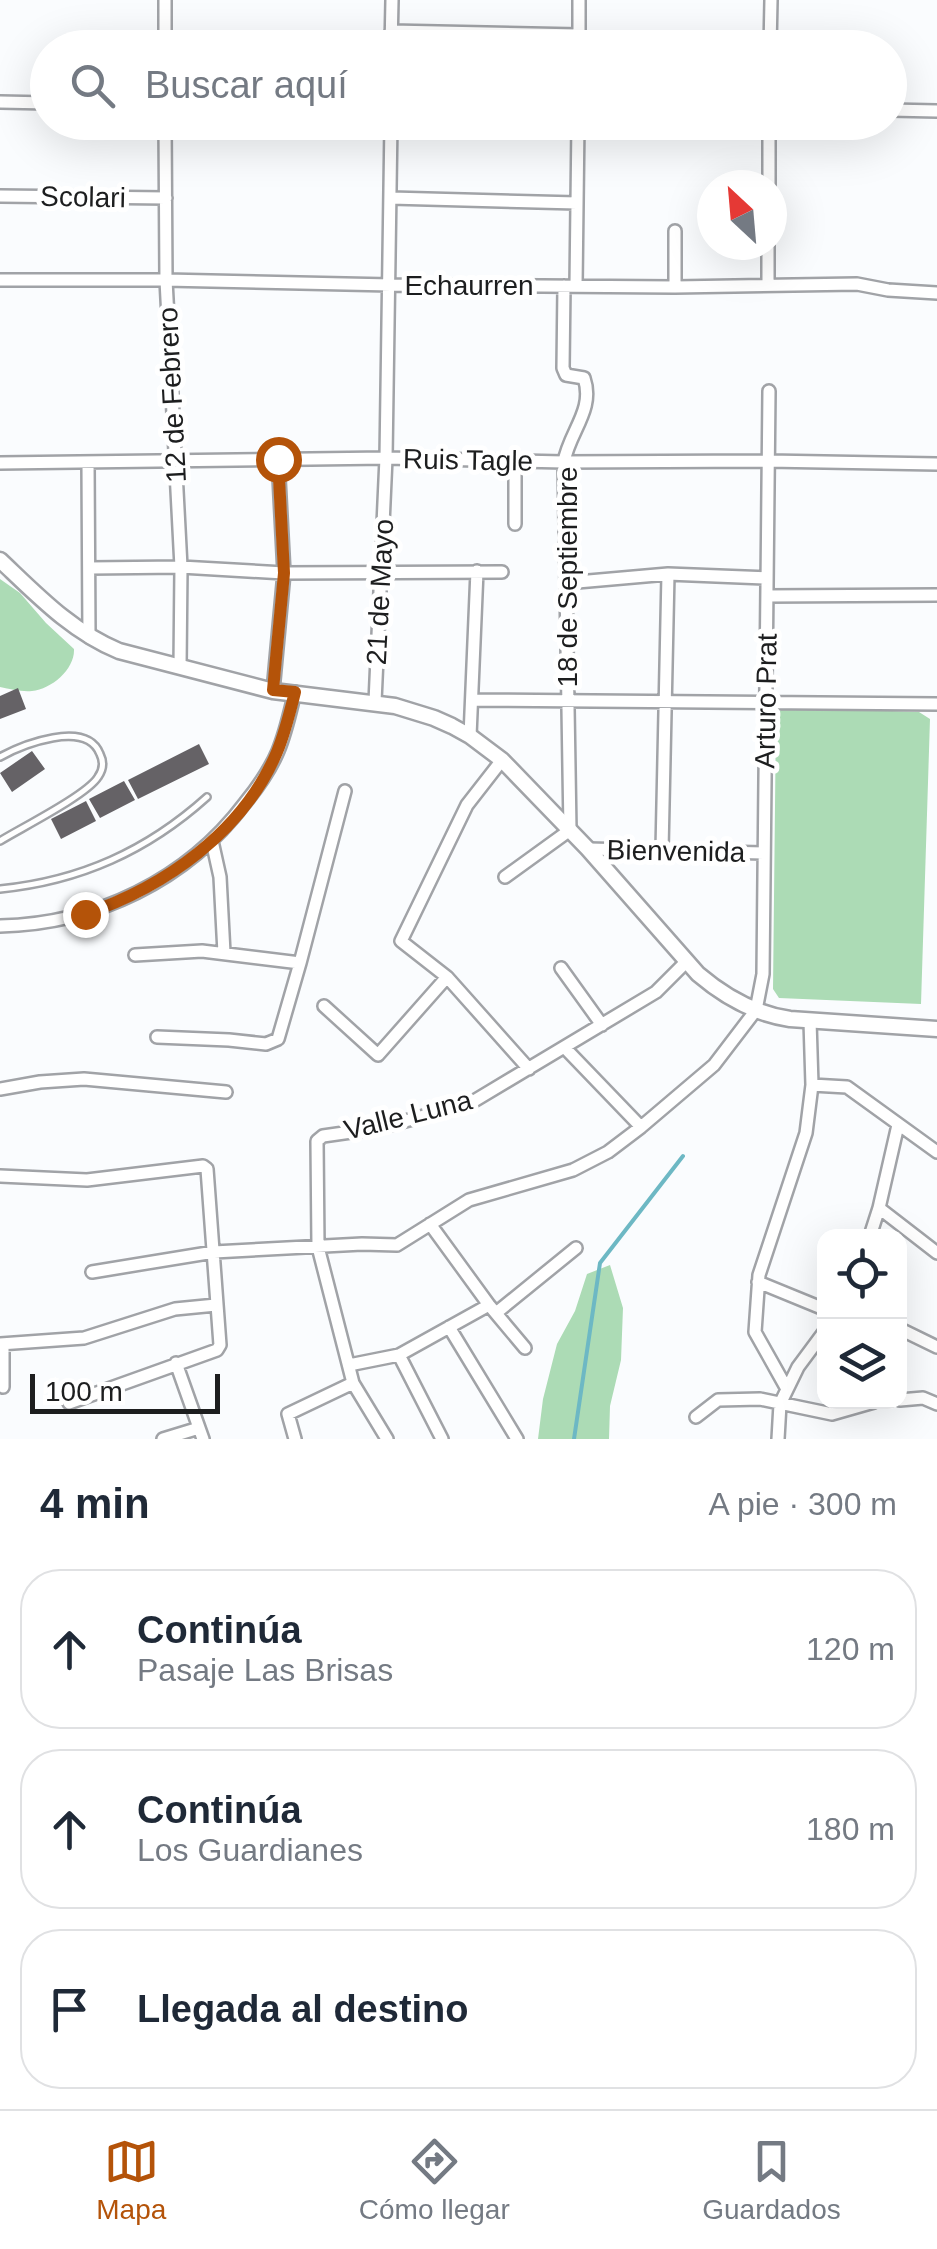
<!DOCTYPE html>
<html lang="es">
<meta charset="utf-8">
<style>
body{margin:0;font-family:Arial,sans-serif;background:#f6f6f7;color:#1f2937}
.controls{position:absolute;right:30px;bottom:30px;display:grid;overflow:hidden;border-radius:20px;box-shadow:0 10px 40px #0002}
.controls button{width:90px;height:90px;display:grid;place-items:center;padding:0;border:0;border-bottom:2px solid #e0e1e3;background:#fff;color:#1f2937;font:50px sans-serif}
.compass{position:absolute;left:697px;top:170px;width:90px;height:90px;border-radius:50%;background:#fff;box-shadow:0 10px 40px #0002;rotate:334deg}
.scale{position:absolute;left:30px;bottom:25px;width:190px;box-sizing:border-box;padding-left:10px;border:5px solid #1d1e1f;border-top:0;font-size:28px;line-height:35px;white-space:nowrap;color:#1d1e1f;-webkit-text-stroke:8px #fff;paint-order:stroke}
.stop{position:absolute;width:30px;height:30px;margin:-22px;border:8px solid #b45309;border-radius:50%;background:#fff}
.stop.end{background:#b45309;border-color:#fff;box-shadow:0 2px 10px #0008}
.list{margin:0;padding:0;list-style:none}
h2{display:flex;justify-content:space-between;align-items:center;height:130px;margin:0;padding:0 40px;font-size:42px}
h2 small{font-size:32px;font-weight:400;color:#747a83}
.list li{display:grid;grid-template-columns:65px 1fr auto;gap:30px;align-items:center;box-sizing:border-box;height:160px;margin:0 20px 20px;padding:0 20px;border:2px solid #e0e1e3;border-radius:40px}
.list b{display:block;font-size:38px;white-space:nowrap}
.list p{margin:0;font-size:32px;white-space:nowrap;color:#747a83}
.list em{font-size:32px;font-style:normal;color:#747a83}
.icon{flex:none;width:55px;height:55px;fill:none;stroke:currentColor;stroke-width:2;stroke-linecap:round;stroke-linejoin:round}
.map{position:relative;flex:none;width:937px;height:1439px;overflow:hidden}
.search{position:absolute;background:#fff;box-shadow:0 10px 40px #0002;left:30px;right:30px;top:30px;height:110px;display:flex;align-items:center;gap:25px;box-sizing:border-box;padding:0 35px;border-radius:55px;color:#747a83;font-size:38px}
.sheet{height:670px;background:#fff}
nav{display:flex;justify-content:space-around;align-items:center;box-sizing:border-box;height:140px;border-top:2px solid #e0e1e3;background:#fff;font-size:28px;color:#747a83}
nav a{display:grid;justify-items:center;gap:5px}
nav .on{color:#b45309}
.map>svg:first-child{display:block}
.green{fill:#acdbb5}
.lines{fill:none;stroke-linecap:round;stroke-linejoin:round}
.stream{stroke:#6db8c4;stroke-width:4}
.building{fill:#656266}
.service-casing{stroke:#a1a3a7;stroke-width:10}
.minor-casing{stroke:#a1a3a7;stroke-width:16}
.tertiary-casing{stroke:#a1a3a7;stroke-width:19}
.service{stroke:#fff;stroke-width:5}
.minor{stroke:#fff;stroke-width:11}
.tertiary{stroke:#fff;stroke-width:14}
.route{stroke:#b45309;stroke-width:12}
.labels{text-anchor:middle;dominant-baseline:central;stroke-width:10;stroke-linejoin:round;paint-order:stroke}
.street-label{font-size:28px;fill:#1d1e1f;stroke:#fff}
</style>
<div class="map">
<svg width="937" height="1439" viewBox="0 0 937 1439">
<rect width="100%" height="100%" fill="#fafcfe"/>
<!-- green -->
<path class="green" d="M0 579 20 593 46 623 74 649C75 669 52 689 32 691 21 692 11 689 0 687Z
M784 707 919 712 930 719 921 1004 779 998 773 989 776 715Z
M610 1265 623 1308 621 1360 610 1406 609 1439H538L543 1399 557 1344 575 1311 587 1274Z"/>
<g class="lines">
<!-- stream -->
<path class="stream" d="M574 1439 600 1263 683 1156"/>
</g>
<!-- building -->
<path class="building" d="M18 688 26 709 0 719V696Z
M199 744 209 764 138 799 128 780Z
M32 751 45 769 12 792 0 773Z
M124 781 135 800 100 818 89 799Z
M86 801 96 821 61 839 51 819Z"/>
<g class="lines">
<!-- service casing -->
<g class="service-casing">
<path id="service" d="M0 757C22 745 86 719 100 754 104 762 103 770 98 777 87 795 21 828 0 841
M0 889C80 881 147 851 207 797"/>
</g>
<!-- minor casing -->
<g class="minor-casing">
<path id="minor" d="M165 0V48
M391 31 579 35
M391 48 392 0
M579 48V0
M770 48 771 0
M0 102 48 103
M890 110 937 111
M165 122 166 280 181 567 180 667
M769 185V122
M0 196 166 198
M391 198 577 203
M0 280H166L391 285 675 287 857 284 888 290 937 293
M768 284V245
M576 286 578 122
M675 287V231
M515 461V524
M88 462 89 637
M0 463 386 458 564 462 768 461 937 464
M90 568 181 567 284 573 502 572
M566 583 668 574 767 578
M767 596 937 595
M273 691 284 573 278 459
M473 700 937 704
M375 702 386 458 391 122
M470 736 477 571
M502 760 467 805 401 941 447 977 529 1069
M212 841 220 877 224 953
M588 849 764 853
M662 850 668 574
M505 877 570 830 564 462C569 432 595 410 584 378L566 375 563 368 564 286
M0 926C96 924 187 880 245 803 258 787 270 770 278 751 286 732 290 712 295 692
M135 955 202 951 300 963
M561 968 602 1025
M324 1006 378 1055 447 977
M157 1037 229 1040 266 1044 278 1039 300 963 345 791
M565 1048 641 1127
M812 1085 847 1087 937 1152
M0 1089 40 1082 84 1079 226 1092
M0 1176 87 1180 203 1166 207 1169 220 1345 217 1350 69 1403
M879 1208 937 1253
M430 1224 489 1305 525 1348
M870 1236 879 1208 898 1125
M92 1272 214 1252 362 1244 397 1245 469 1200 573 1170 608 1152 641 1127 714 1065 756 1010 763 974 769 391
M758 1282 824 1309
M496 1313 576 1248
M449 1327 517 1439
M900 1329 937 1347
M0 1344 84 1338 175 1309 216 1305
M3 1344V1387
M399 1355 442 1439
M176 1363 203 1439
M349 1365 399 1355 489 1305
M787 1389 755 1332 759 1275 806 1133 812 1085 810 1021
M900 1400 923 1398 937 1404
M696 1417 718 1400 760 1399 832 1414 874 1402
M163 1439 199 1428
M295 1439 288 1414 353 1383
M387 1439 353 1383 318 1247 317 1141 323 1136 379 1128 469 1104 656 992 686 962
M778 1439 780 1404 798 1367 824 1332"/>
</g>
<!-- tertiary casing -->
<g class="tertiary-casing">
<path id="tertiary" d="M0 560C36 594 72 632 119 651L273 691 395 706 434 718 452 726 470 736 502 760 588 849 698 974C725 997 755 1014 790 1019L937 1029"/>
</g>
<!-- service -->
<use href="#service" class="service"/>
<!-- minor -->
<use href="#minor" class="minor"/>
<!-- tertiary -->
<use href="#tertiary" class="tertiary"/>
</g>
<g class="lines">
<!-- route -->
<path class="route" d="M85 914C165 887 243 832 277 752 285 733 290 712 295 692L273 690 284 573 278 459"/>
</g>
<g class="labels">
<!-- street labels -->
<g class="street-label">
<text transform="translate(83 197) rotate(1)">Scolari</text>
<text x="469" y="285">Echaurren</text>
<text transform="translate(172 395) rotate(-93)">12 de Febrero</text>
<text transform="translate(468 460) rotate(1)">Ruis Tagle</text>
<text transform="translate(567 577) rotate(-90)">18 de Septiembre</text>
<text transform="translate(380 592) rotate(-87)">21 de Mayo</text>
<text transform="translate(766 701) rotate(-89)">Arturo Prat</text>
<text transform="translate(676 851) rotate(1)">Bienvenida</text>
<text transform="translate(408 1115) rotate(-14)">Valle Luna</text>
</g>
</g>
</svg>
<div class="controls">
<button><svg class="icon" aria-label="locate" viewBox="0 0 24 24"><circle cx="12" cy="12" r="6"/><path d="M12 2v4M12 18v4M2 12h4M18 12h4"/></svg></button>
<button><svg class="icon" aria-label="layers" viewBox="0 0 24 24"><path d="M12 4l9 5-9 5-9-5zM3 14l9 5 9-5"/></svg></button>
</div>
<svg class="compass" viewBox="-18 -18 36 36"><path d="M0-13l5 13h-10z" fill="#e53935"/><path d="M0 13l5-13h-10z" fill="#747a83"/></svg>
<div class="scale">100 m</div>
<div class="stop" style="left:278px;top:459px"></div>
<div class="stop end" style="left:85px;top:914px"></div>
<div class="search"><svg class="icon" aria-label="search" viewBox="0 0 24 24"><circle cx="10" cy="10" r="6"/><path d="M15 15l6 6"/></svg>Buscar aquí</div>
</div>
<section class="sheet">
<h2>4 min<small>A pie · 300 m</small></h2>
<ul class="list">
<li><svg class="icon" aria-label="ahead" viewBox="0 0 24 24"><path d="M12 20V5M6 11l6-6 6 6"/></svg><div><b>Continúa</b><p>Pasaje Las Brisas</p></div><em>120 m</em></li>
<li><svg class="icon" aria-label="ahead" viewBox="0 0 24 24"><path d="M12 20V5M6 11l6-6 6 6"/></svg><div><b>Continúa</b><p>Los Guardianes</p></div><em>180 m</em></li>
<li><svg class="icon" aria-label="arrive" viewBox="0 0 24 24"><path d="M6 21V4h12l-3 4 3 4H6"/></svg><div><b>Llegada al destino</b></div></li>
</ul>
</section>
<nav>
<a class="on"><svg class="icon" aria-label="map" viewBox="0 0 24 24"><path d="M3 6l6-2 6 2 6-2v14l-6 2-6-2-6 2zM9 4v14M15 6v14"/></svg>Mapa</a>
<a><svg class="icon" aria-label="directions" viewBox="0 0 24 24"><path d="M12 3l9 9-9 9-9-9zM9 14v-3h6M13 9l2 2-2 2"/></svg>Cómo llegar</a>
<a><svg class="icon" aria-label="saved" viewBox="0 0 24 24"><path d="M7 4h10v16l-5-4-5 4z"/></svg>Guardados</a>
</nav>
